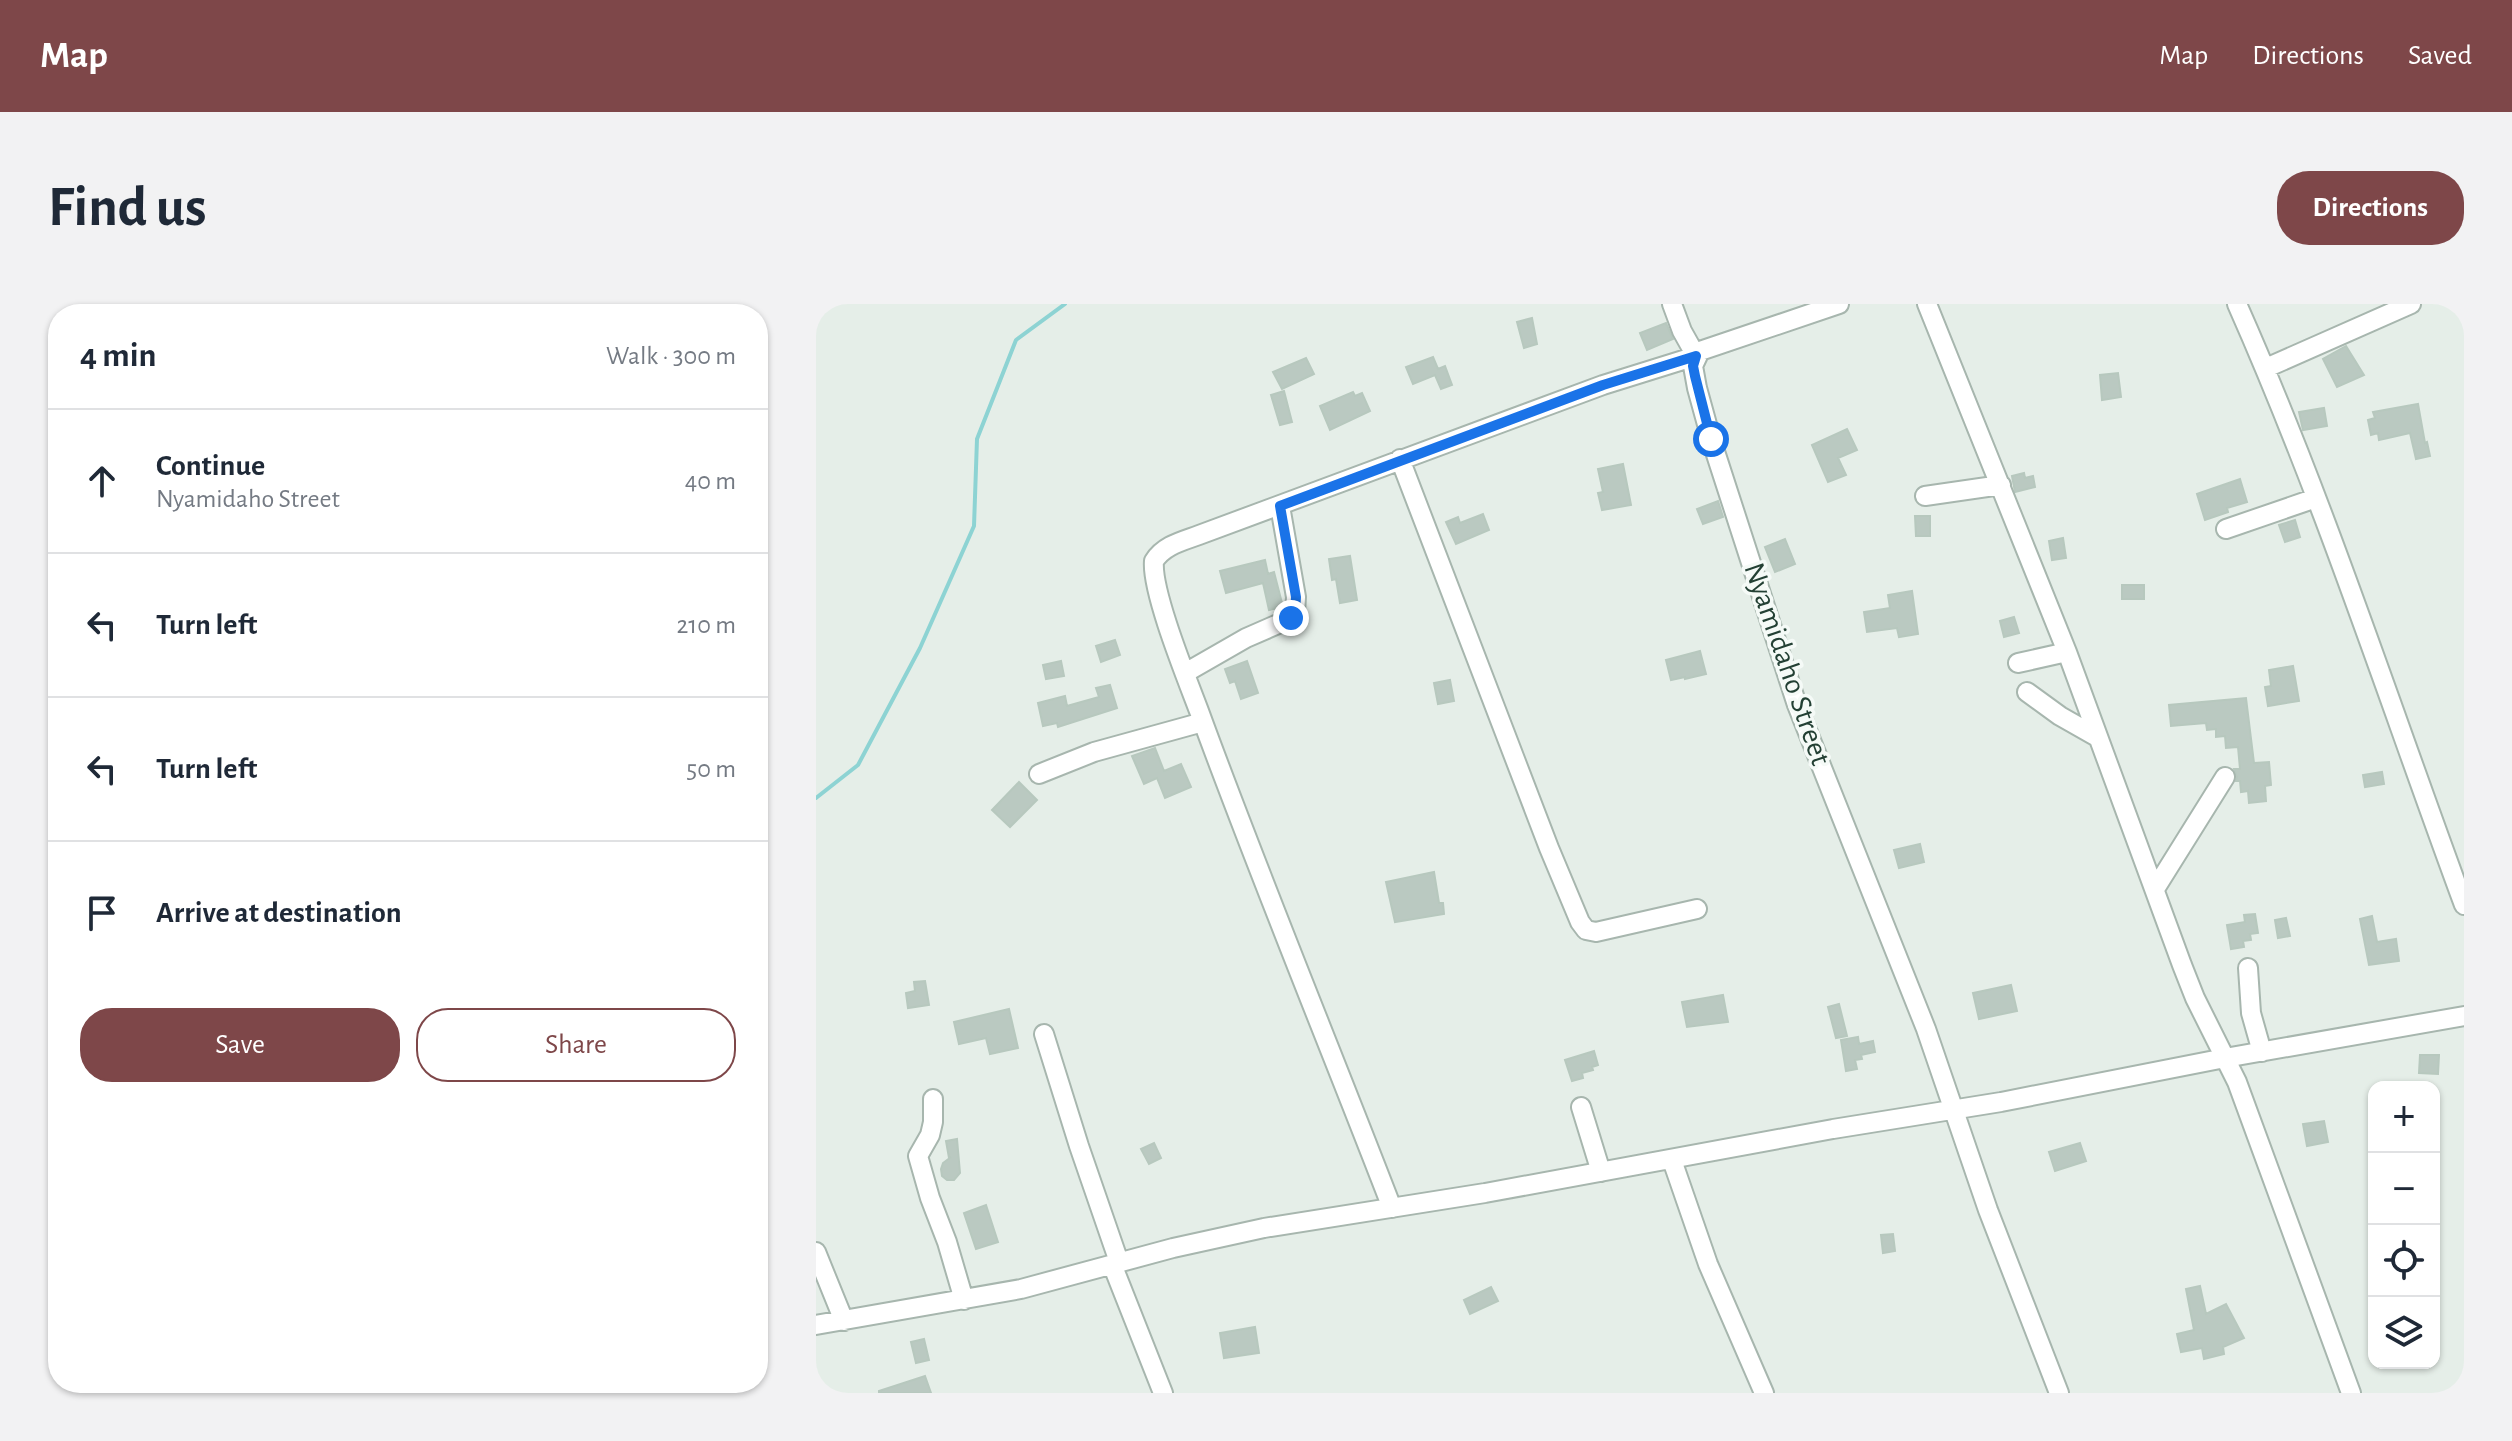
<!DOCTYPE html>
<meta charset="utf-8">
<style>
body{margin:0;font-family:"Alegreya Sans",sans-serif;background:#f2f2f3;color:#1f2937}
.controls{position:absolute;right:24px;bottom:24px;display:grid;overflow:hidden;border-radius:16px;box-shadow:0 2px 6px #0004}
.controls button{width:72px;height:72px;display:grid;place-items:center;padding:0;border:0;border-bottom:2px solid #e0e1e3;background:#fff;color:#1f2937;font:40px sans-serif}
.stop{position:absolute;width:24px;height:24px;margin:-18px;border:6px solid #1a73e8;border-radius:50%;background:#fff}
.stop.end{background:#1a73e8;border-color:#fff;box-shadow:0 2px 8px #0008}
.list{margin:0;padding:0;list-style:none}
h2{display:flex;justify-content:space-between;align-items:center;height:104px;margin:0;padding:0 32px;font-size:34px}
h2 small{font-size:26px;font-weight:400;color:#747a83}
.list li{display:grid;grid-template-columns:52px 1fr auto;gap:24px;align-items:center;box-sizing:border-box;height:144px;padding:0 32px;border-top:2px solid #e0e1e3}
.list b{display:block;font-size:30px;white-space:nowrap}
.list p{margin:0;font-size:26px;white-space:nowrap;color:#747a83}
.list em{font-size:26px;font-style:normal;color:#747a83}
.actions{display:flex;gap:16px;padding:24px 32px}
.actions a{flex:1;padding:18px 0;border:2px solid #7e4749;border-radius:32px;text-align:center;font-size:28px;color:#7e4749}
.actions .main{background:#7e4749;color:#fff}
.icon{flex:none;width:44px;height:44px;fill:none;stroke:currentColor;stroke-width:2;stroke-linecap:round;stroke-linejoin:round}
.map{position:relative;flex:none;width:1648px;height:1089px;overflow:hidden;border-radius:32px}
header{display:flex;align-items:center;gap:48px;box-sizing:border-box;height:112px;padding:0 40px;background:#7e4749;color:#fff}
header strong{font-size:38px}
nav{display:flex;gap:44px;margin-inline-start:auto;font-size:28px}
.intro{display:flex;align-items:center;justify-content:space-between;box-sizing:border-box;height:192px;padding:0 48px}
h1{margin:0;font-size:56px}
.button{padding:20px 36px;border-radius:32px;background:#7e4749;color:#fff;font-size:28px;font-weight:700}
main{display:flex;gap:48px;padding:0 48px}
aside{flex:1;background:#fff;border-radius:32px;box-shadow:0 2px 6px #0004}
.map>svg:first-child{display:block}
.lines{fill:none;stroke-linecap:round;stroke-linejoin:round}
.stream{stroke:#8dd3d3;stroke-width:4}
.building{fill:#bac9c1;stroke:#b7c8be;stroke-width:2}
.minor-casing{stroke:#a7b6ae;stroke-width:22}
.minor{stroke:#fff;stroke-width:18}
.route{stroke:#1a73e8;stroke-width:10}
.labels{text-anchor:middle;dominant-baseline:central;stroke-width:7;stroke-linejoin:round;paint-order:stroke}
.street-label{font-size:30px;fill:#234034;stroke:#f5faf7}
</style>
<header>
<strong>Map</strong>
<nav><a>Map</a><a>Directions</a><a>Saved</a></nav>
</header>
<div class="intro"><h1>Find us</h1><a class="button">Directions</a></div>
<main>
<aside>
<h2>4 min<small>Walk · 300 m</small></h2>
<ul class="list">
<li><svg class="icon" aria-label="ahead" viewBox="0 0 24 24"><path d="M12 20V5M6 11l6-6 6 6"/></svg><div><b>Continue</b><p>Nyamidaho Street</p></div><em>40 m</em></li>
<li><svg class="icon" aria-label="left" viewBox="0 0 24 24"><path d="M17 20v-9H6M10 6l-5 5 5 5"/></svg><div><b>Turn left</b></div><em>210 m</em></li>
<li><svg class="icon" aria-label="left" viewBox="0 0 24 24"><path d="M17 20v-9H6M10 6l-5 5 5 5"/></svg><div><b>Turn left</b></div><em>50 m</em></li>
<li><svg class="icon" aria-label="arrive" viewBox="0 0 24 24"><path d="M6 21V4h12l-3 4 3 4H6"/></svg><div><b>Arrive at destination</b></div></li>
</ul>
<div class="actions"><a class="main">Save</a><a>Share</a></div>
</aside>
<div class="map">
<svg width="1648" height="1089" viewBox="0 0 1648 1089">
<rect width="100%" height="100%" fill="#e5eee8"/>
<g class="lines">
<!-- stream -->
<path class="stream" d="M0 494 42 461 104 344 158 222 161 135 200 36 249 0"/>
</g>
<!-- building -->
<path class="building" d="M716 14 721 40 708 44 701 18Z
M850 19 857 35 831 46 824 29Z
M1530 42 1548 71 1521 83 1507 55Z
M617 53 622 65 629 62 636 81 625 85 619 71 597 80 590 63Z
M490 54 498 70 466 85 457 68Z
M1302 69 1305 93 1286 96 1284 71Z
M468 87 476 118 464 121 455 91Z
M537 88 539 92 546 89 554 107 514 126 504 102Z
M1602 100 1609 139 1611 138 1614 152 1600 155 1594 129 1563 136 1562 129 1555 131 1552 116 1559 114 1557 108Z
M1508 104 1511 122 1487 126 1483 108Z
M1031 125 1041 146 1022 154 1030 171 1012 178 996 141Z
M807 160 815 201 786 206 782 189 787 188 782 165Z
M1208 169 1209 174 1217 172 1219 183 1199 188 1196 172Z
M1424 175 1431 198 1411 204 1412 208 1389 216 1381 190Z
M902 197 907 213 887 220 881 205Z
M667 210 673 226 640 240 630 218 642 213 644 219Z
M1099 212H1114V232H1100Z
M1479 216 1484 233 1469 238 1463 221Z
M1247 234 1250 254 1236 256 1233 237Z
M969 235 979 260 959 268 949 243Z
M534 252 541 296 524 299 520 275 516 276 513 255Z
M449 256 452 270 458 268 467 303 453 306 447 279 410 289 404 267Z
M1306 281H1328V295H1306Z
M1096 287 1102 330 1083 333 1081 324 1051 328 1048 308 1074 304 1072 291Z
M1198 313 1203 329 1188 333 1184 317Z
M299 336 304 351 285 358 280 342Z
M884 347 890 370 869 375V373L855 376 850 356Z
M245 357 248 372 230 375 227 361Z
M431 357 442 389 425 395 419 377 414 379 409 365Z
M1477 362 1483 397 1452 402 1449 383 1455 382 1453 366Z
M634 376 638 397 622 400 618 379Z
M294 381 301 404 242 423 241 419 227 422 222 399 249 392 251 402 283 393 280 384Z
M1430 394 1438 459 1453 458 1455 481 1449 482 1450 497 1433 499 1432 487 1425 488 1424 477H1420L1421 473 1418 465H1424L1422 443 1410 444 1409 432 1400 433V425L1391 426 1390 419 1355 422 1353 401Z
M339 444 348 467 365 460 375 483 349 494 341 474 328 480 316 452Z
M1566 468 1568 480 1549 483 1547 471Z
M203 478 221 496 194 523 176 506Z
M1104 540 1108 558 1083 564 1078 546Z
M618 568 623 599H627L628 610 579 618 570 578Z
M1439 610 1442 629 1434 630 1435 636 1427 637 1428 643 1415 645 1411 621 1429 618 1428 611Z
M1556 612 1561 638 1580 635 1583 657 1553 661 1544 615Z
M1470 614 1474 632 1462 634 1459 616Z
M109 677 113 701 92 704 90 689 99 687 98 678Z
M1195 681 1201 707 1163 715 1157 689Z
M907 691 912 718 871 723 866 698Z
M1023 700 1031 732 1020 734 1012 703Z
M193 705 202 744 174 750 170 734 143 740 138 718Z
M1042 733 1043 740 1057 737 1059 748 1045 751 1046 755 1039 756 1041 765 1030 767 1025 736Z
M778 747 782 761 776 763 777 766 766 769 767 774 756 777 749 756Z
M1604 751H1623L1622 770 1603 769Z
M1508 817 1512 838 1491 842 1487 820Z
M141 835 144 869 138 876H131L126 872 125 865 127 859 135 853 133 854 130 837Z
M338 839 345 854 333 860 325 845Z
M1264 839 1270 857 1239 867 1233 848Z
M170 901 182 938 160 945 148 909Z
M1077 930 1079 947 1067 949 1065 931Z
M1384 982 1390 1010 1410 1000 1428 1034 1407 1043 1408 1050 1388 1055 1386 1044 1365 1048 1361 1030 1378 1026 1370 985Z
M675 983 682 997 654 1010 648 996Z
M439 1023 443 1049 408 1054 404 1029Z
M108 1035 113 1056 100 1059 95 1038Z
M109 1072 115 1089H63V1087Z"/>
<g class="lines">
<!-- minor casing -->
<g class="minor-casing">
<path id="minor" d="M1023 0 884 47 877 62 881 84 895 135 981 401 1110 725 1172 906 1243 1089
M1111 0 1251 348 1366 661 1379 694 1421 778 1535 1089
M1421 0C1508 196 1574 401 1648 601
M1450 64 1595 0
M584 155 733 544 764 618 770 626 780 628 881 605
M1109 192 1185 181
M1410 225 1500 194
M1202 359 1251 348
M369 369 430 334 469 317 479 309 480 293 464 202
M1211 388 1244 412 1281 433
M223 470 278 448 387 418
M1339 585 1409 473
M1432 664 1435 709 1446 748
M228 730 263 842 303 958
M117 795V818L114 831 102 852 114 894 131 938 148 996
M765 803 785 868
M856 856 892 960 948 1089
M576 904C512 738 444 574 383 407 371 375 335 287 338 257 348 241 367 237 383 231L787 81 880 52 866 27 856 0
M0 948 28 1017
M296 960 347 1089
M0 1021 205 985 357 944 448 924 669 889 1017 825 1185 798 1409 754 1648 712"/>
</g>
<!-- minor -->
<use href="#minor" class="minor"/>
</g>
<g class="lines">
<!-- route -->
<path class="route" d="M475 314 479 309 480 293 464 202 787 81 880 52 877 62 879 72 895 135"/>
</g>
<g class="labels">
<!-- street labels -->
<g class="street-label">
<text transform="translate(971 360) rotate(71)">Nyamidaho Street</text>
</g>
</g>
</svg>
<div class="controls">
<button>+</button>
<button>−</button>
<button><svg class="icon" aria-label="locate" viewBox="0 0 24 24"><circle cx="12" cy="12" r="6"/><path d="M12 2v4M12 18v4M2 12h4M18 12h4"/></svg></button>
<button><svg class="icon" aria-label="layers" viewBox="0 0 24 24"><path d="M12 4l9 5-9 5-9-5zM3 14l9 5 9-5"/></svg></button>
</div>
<div class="stop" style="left:895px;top:135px"></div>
<div class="stop end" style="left:475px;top:314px"></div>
</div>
</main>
